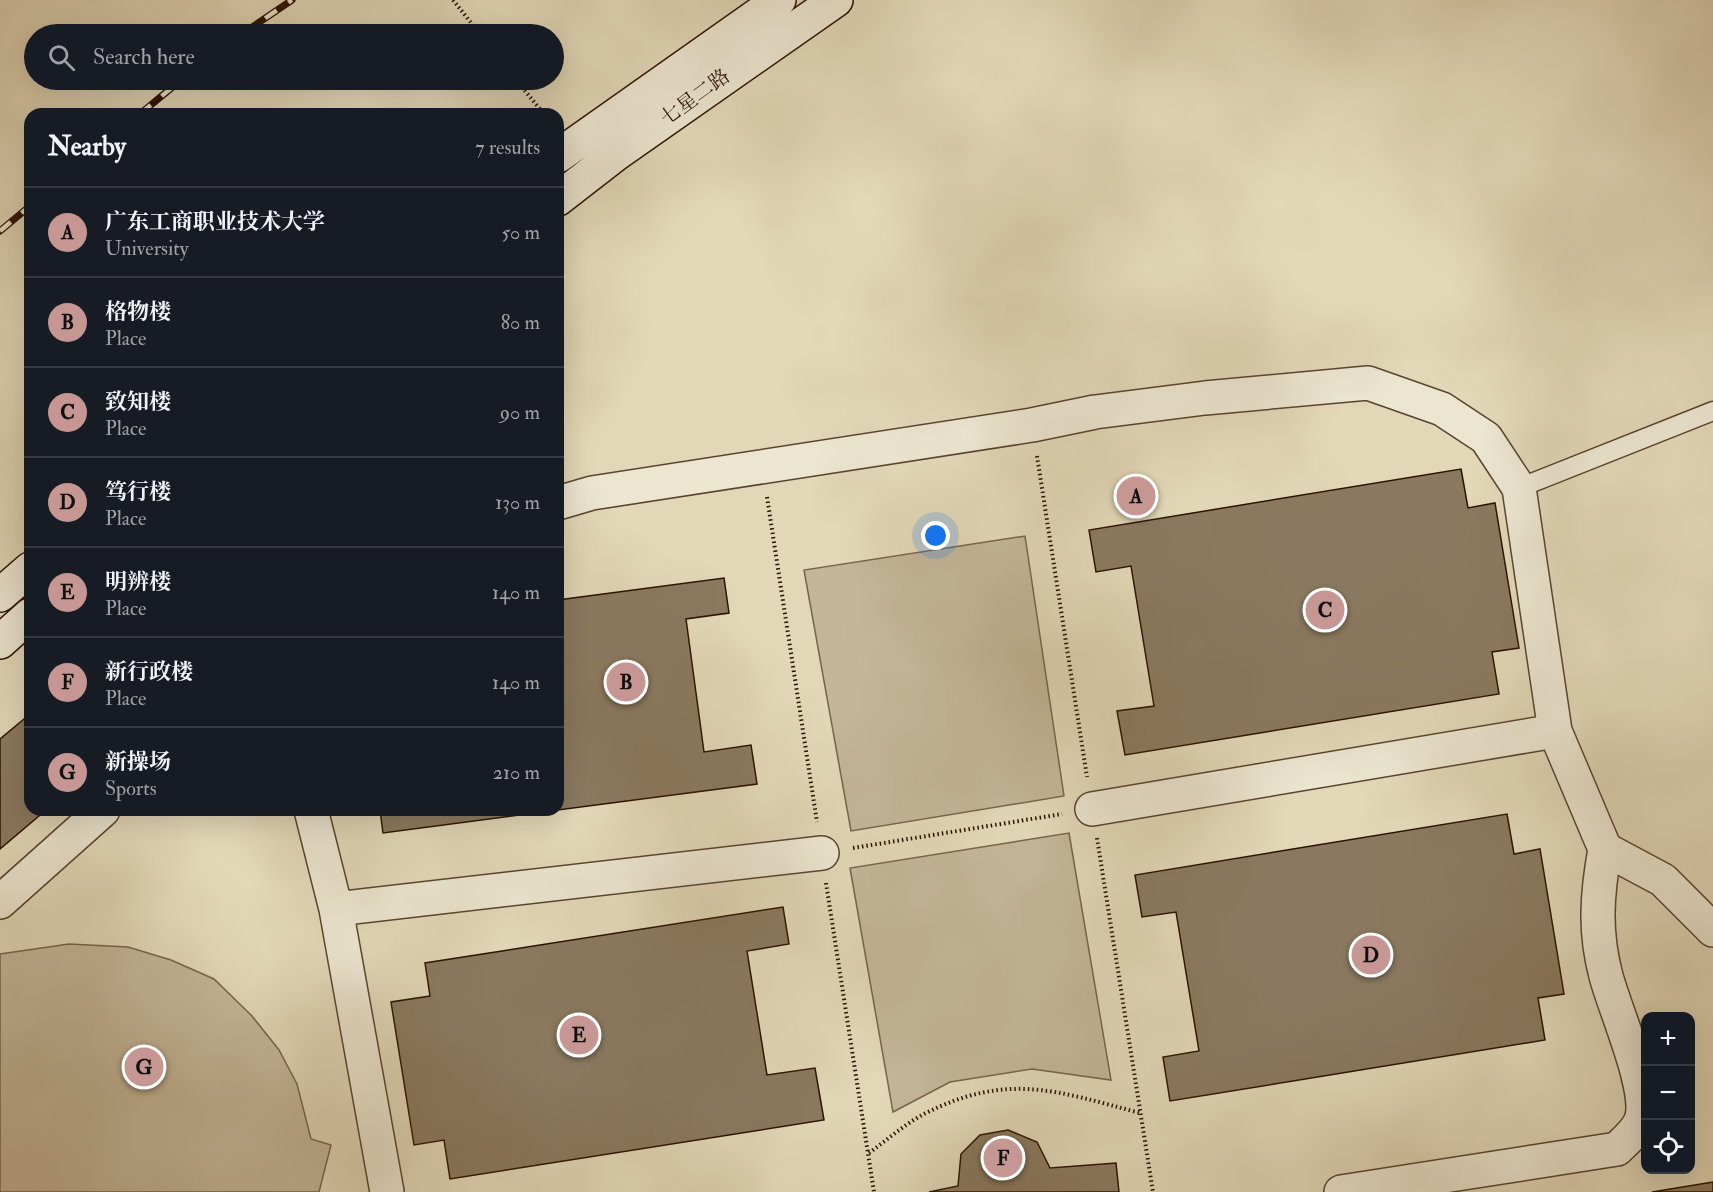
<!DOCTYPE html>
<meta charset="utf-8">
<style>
body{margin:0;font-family:"IM FELL Double Pica","Noto Serif SC",serif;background:#242831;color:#f1f3f6}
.controls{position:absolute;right:18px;bottom:18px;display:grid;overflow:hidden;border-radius:12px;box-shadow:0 6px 24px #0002}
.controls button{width:54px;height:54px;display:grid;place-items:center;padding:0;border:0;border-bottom:2px solid #363941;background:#171b24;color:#f1f3f6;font:30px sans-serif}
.you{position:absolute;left:936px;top:536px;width:21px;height:21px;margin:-15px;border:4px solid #fff;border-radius:50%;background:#1a73e8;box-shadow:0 0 0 9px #1a73e833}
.badge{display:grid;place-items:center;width:39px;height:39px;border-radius:50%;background:#c59692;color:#111;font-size:20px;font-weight:700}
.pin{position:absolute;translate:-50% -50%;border:3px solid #fff;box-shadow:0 2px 6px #0006}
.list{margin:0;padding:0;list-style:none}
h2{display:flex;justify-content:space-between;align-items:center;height:78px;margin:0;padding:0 24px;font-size:26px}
h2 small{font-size:20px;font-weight:400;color:#9ea1a6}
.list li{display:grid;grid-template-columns:39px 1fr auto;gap:18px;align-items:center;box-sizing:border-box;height:90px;padding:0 24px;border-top:2px solid #363941}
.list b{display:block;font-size:22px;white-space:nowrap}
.list p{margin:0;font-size:20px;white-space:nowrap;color:#9ea1a6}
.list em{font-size:20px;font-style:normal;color:#9ea1a6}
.icon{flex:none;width:33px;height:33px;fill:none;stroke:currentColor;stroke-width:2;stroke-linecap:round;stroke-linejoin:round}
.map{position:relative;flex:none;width:1713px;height:1192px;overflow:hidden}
.search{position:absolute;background:#171b24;box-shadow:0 6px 24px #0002;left:24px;top:24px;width:540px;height:66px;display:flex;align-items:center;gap:15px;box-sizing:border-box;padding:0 21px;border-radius:33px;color:#9ea1a6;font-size:22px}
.panel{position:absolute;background:#171b24;box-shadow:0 6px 24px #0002;left:24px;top:108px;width:540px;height:708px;border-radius:18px}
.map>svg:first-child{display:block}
.green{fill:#c3b699;stroke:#77644c;stroke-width:1.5}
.building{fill:#8a7960;stroke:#2b1200;stroke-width:1.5}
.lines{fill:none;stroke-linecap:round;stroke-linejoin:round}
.lane-casing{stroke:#59442e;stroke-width:21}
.street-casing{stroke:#59442e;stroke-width:36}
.secondary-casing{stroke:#2b1200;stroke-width:36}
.path{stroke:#2b1200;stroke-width:4;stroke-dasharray:1.5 3;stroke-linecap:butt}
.lane{stroke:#ece6d1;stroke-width:18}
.street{stroke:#ece6d1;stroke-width:33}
.secondary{stroke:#ece6d1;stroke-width:33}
.rail-casing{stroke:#2b1200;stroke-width:7}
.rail{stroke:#ece6d1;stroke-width:4.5;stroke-dasharray:14;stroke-linecap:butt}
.labels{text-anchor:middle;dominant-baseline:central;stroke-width:6;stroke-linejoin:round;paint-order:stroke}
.street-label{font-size:20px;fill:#2b1200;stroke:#ece6d1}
</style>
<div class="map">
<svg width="1713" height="1192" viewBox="0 0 1713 1192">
<rect width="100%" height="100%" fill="#e2d8b8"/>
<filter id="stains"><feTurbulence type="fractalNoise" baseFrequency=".00333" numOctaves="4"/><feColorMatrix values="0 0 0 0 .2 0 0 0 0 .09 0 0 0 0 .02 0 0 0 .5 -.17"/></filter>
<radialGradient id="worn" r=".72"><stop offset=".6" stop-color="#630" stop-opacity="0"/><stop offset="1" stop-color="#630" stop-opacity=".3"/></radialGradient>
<!-- green -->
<path class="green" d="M1025 536 1064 796 851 831 804 570Z
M1069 833 1111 1080 1032 1069 950 1082 893 1112 850 868Z
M69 944 128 947 171 960 214 979 252 1016 279 1050 297 1084 311 1139 331 1145 319 1192H0V954Z"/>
<!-- building -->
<path class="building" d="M1461 469 1468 508 1495 503 1519 648 1492 652 1499 694 1125 755 1117 711 1154 706 1131 566 1096 572 1089 530Z
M724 578 729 613 686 619 704 752 751 745 757 784 558 810V600Z
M30 714V810H46L0 849V739Z
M380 810H557L383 833Z
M1507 814 1514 854 1540 849 1564 994 1538 998 1545 1040 1170 1101 1163 1057 1199 1051 1176 912 1142 917 1135 875Z
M783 907 789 944 747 951 767 1075 815 1068 824 1120 450 1179 444 1140 414 1145 391 1002 430 996 425 963Z
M1008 1130 1037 1142 1050 1168 1116 1163 1119 1192H929L958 1186 961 1154 980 1135Z
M1713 1182V1192H1652Z"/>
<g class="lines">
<!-- lane casing -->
<g class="lane-casing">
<path id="lane" d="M1519 488 1713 411"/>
</g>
<!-- street casing -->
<g class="street-casing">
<path id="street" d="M558 503 592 493 1032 425 1095 412 1205 398 1368 383 1442 409 1486 438 1519 488 1555 731 1605 849 1663 880 1713 930
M1092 809 1555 731
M311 810 336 909 387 1192
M0 902 103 810
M336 909 822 853
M1341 1192 1617 1149C1626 1140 1639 1130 1642 1117 1649 1086 1615 1010 1606 976 1594 931 1597 894 1605 849"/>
</g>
<!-- secondary casing -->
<g class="secondary-casing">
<path id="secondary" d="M558 156 779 0
M558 199 616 154 836 0
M0 595 30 569
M0 642 30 615"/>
</g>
<!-- path -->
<path class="path" d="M453 0 480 34
M516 80 544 114
M1037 456 1087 777
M767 497 817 822
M1097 838 1153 1192
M853 848 1062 814
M826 883 874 1192
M869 1153C887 1140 906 1123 926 1113 1008 1072 1057 1091 1140 1113"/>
<!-- lane -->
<use href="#lane" class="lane"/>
<!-- street -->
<use href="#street" class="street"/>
<!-- secondary -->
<use href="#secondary" class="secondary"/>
<!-- rail casing -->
<g class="rail-casing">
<path id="rail" d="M242 34 292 0
M140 114 181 80
M0 231 30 206"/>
</g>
<!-- rail -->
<use href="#rail" class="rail"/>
</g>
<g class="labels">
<!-- street labels -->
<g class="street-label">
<text transform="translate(695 97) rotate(-36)">七星二路</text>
</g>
</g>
<rect width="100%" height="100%" filter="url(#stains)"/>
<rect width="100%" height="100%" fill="url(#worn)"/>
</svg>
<div class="controls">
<button>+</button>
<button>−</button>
<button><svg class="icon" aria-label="locate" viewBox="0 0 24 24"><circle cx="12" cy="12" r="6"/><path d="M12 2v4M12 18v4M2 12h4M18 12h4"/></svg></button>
</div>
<div class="you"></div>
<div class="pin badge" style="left:1136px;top:496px">A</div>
<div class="pin badge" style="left:626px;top:682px">B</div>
<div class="pin badge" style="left:1325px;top:610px">C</div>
<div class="pin badge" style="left:1371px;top:955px">D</div>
<div class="pin badge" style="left:579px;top:1035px">E</div>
<div class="pin badge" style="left:1003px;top:1158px">F</div>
<div class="pin badge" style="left:144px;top:1067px">G</div>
<div class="search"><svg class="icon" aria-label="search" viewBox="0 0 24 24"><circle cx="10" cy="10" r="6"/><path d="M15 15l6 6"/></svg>Search here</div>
<section class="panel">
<h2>Nearby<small>7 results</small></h2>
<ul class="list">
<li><span class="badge">A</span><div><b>广东工商职业技术大学</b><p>University</p></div><em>50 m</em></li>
<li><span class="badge">B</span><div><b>格物楼</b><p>Place</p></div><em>80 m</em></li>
<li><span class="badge">C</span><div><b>致知楼</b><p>Place</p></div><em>90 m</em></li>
<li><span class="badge">D</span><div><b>笃行楼</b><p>Place</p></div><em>130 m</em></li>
<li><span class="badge">E</span><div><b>明辨楼</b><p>Place</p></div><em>140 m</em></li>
<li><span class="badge">F</span><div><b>新行政楼</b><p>Place</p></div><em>140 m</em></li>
<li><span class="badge">G</span><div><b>新操场</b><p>Sports</p></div><em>210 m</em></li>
</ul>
</section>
</div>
